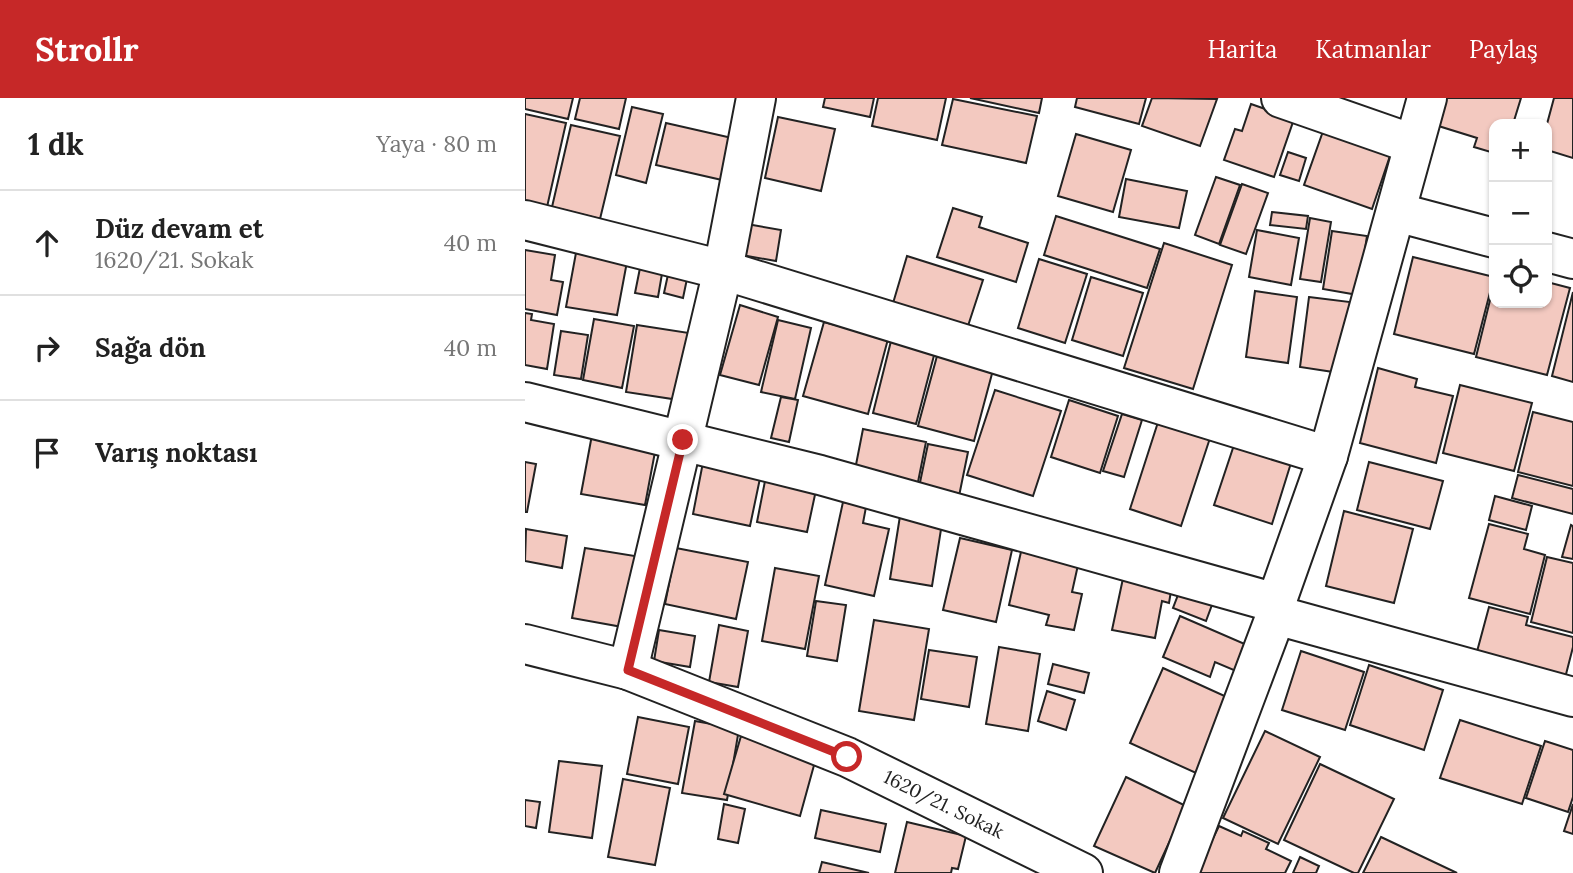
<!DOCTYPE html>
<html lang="tr">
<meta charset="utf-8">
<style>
body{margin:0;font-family:Lora,serif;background:#f2f2f2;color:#222}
.controls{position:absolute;right:21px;top:21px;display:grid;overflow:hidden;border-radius:14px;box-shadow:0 2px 5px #0004}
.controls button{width:63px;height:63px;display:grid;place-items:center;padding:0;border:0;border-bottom:2px solid #e0e0e0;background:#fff;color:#222;font:35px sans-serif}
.stop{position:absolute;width:21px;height:21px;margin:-16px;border:5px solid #c62828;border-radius:50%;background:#fff}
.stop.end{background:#c62828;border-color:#fff;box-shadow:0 2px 7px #0008}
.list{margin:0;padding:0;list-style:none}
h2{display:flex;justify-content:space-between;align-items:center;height:91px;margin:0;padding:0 28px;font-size:30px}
h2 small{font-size:23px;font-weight:400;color:#767676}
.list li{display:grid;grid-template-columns:46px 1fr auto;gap:21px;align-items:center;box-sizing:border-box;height:105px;padding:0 28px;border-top:2px solid #e0e0e0}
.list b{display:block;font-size:26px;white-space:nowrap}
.list p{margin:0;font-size:23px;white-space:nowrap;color:#767676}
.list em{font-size:23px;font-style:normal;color:#767676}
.icon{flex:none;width:38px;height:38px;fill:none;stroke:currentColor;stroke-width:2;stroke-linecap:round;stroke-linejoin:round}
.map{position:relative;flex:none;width:1048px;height:775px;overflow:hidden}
header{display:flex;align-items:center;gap:42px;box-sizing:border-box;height:98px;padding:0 35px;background:#c62828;color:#fff}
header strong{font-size:33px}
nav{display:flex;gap:38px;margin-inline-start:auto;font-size:24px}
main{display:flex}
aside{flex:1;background:#fff}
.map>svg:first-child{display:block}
</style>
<header>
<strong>Strollr</strong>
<nav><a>Harita</a><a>Katmanlar</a><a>Paylaş</a></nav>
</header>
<main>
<aside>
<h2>1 dk<small>Yaya · 80 m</small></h2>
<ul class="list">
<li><svg class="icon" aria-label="ahead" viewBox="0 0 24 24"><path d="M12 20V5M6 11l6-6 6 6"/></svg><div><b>Düz devam et</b><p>1620/21. Sokak</p></div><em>40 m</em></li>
<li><svg class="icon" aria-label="right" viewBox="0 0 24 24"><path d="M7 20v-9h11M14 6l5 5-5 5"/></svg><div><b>Sağa dön</b></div><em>40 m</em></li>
<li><svg class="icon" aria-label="arrive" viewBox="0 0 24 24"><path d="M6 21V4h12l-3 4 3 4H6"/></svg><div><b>Varış noktası</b></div></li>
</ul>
</aside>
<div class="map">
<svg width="1048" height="775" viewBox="0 0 1048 775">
<rect width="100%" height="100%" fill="#fff"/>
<g fill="#f3c9c0" stroke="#222" stroke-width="2">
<polygon points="0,0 48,0 43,21 0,11"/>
<polygon points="55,0 101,0 94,31 50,21"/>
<polygon points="300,0 349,0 345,19 298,9"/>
<polygon points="353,0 421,0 412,42 347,28"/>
<polygon points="445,0 517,0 514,15"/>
<polygon points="552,0 621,0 614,26 550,9"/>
<polygon points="627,0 692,1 675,48 617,28"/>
<polygon points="915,0 996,0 988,26 969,26 969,55 949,49 952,40 907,26"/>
<polygon points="1029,0 1048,0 1048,60 1022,52 1022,26"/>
<polygon points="428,1 512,18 501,65 417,47"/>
<polygon points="726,6 769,21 749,79 699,62 710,31 717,33"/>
<polygon points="107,9 138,16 121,85 91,77"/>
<polygon points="0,16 41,25 22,109 0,104"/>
<polygon points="253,19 310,31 296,93 240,80"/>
<polygon points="802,22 869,46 847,111 779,87"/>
<polygon points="141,25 207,40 197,82 131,67"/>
<polygon points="46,27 95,38 75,121 27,109"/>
<polygon points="551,36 606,52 588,114 533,98"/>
<polygon points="763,54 781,60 774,83 755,77"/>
<polygon points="691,79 715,87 694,146 670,137"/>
<polygon points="601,81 662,93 654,130 594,119"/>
<polygon points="717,86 743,95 721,156 695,147"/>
<polygon points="428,110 457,119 454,129 503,145 491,184 412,159"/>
<polygon points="747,114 783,118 781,131 745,127"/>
<polygon points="531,118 635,151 622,190 519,157"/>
<polygon points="785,120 806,124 796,184 775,181"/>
<polygon points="216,125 256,132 251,163 211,156"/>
<polygon points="732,132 774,140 766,187 724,179"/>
<polygon points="807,133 842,138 833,197 798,191"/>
<polygon points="53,144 104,153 92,217 41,209"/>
<polygon points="639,145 707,167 668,291 599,270"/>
<polygon points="0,152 30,157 26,182 38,184 32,217 0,211"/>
<polygon points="382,158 458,182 441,234 366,212"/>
<polygon points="888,159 969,179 949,256 869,236"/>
<polygon points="514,161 562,176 540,245 493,230"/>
<polygon points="116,165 138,170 133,199 110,195"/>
<polygon points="144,172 163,176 158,200 139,195"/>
<polygon points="566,179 618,195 598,258 547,242"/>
<polygon points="1022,184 1045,190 1022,277 951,259 969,186 969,205 1022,205"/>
<polygon points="730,193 772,199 763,265 721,259"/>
<polygon points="1048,194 1048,284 1027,278"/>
<polygon points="784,199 825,204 815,275 775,269"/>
<polygon points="215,207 253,219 234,287 195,277"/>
<polygon points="0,215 7,216 6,222 29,226 22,271 0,267"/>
<polygon points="69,221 109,228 97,290 58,282"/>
<polygon points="253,222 286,230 270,301 236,294"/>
<polygon points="299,224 363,241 343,316 278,298"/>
<polygon points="112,227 164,235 154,302 101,294"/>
<polygon points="36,233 63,237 56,281 29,277"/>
<polygon points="368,235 412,246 391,326 348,315"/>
<polygon points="412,258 468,272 449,343 393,328"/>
<polygon points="853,270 892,281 890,289 928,298 911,365 835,345"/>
<polygon points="935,287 1007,305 989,373 918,355"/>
<polygon points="470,292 536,313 508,398 442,377"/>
<polygon points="256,299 273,302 264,344 246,340"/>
<polygon points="544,302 593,318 575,375 526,359"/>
<polygon points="1008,314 1048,324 1048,388 993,374"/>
<polygon points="597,316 617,322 599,379 578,373"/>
<polygon points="635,318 687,334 656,428 605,411"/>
<polygon points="69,326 133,338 120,407 56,396"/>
<polygon points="338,331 401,344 391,394 328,382"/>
<polygon points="403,346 443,354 433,403 393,394"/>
<polygon points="709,347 766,365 747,426 689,407"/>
<polygon points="180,354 238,366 225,428 168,416"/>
<polygon points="0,364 11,366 2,414 0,414"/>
<polygon points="844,364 918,383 905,431 832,412"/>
<polygon points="993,377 1048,391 1048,416 987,400"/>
<polygon points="240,383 291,392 282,434 232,424"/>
<polygon points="970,398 1007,408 1001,432 964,422"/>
<polygon points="318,404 341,409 338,425 364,431 349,498 300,487"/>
<polygon points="819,413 888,431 869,505 801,488"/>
<polygon points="375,418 417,425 407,488 365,481"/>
<polygon points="964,426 1003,436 999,451 1020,457 1005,516 944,500"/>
<polygon points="1046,427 1048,428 1048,461 1037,459"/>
<polygon points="1,431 42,438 37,470 0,463"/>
<polygon points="435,440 487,452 471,524 418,512"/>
<polygon points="498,445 555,458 547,494 557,496 549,532 521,527 524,517 484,507"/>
<polygon points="60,450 116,459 103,530 47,520"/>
<polygon points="151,450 223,464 211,521 140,506"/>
<polygon points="1022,459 1048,465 1048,535 1006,524"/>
<polygon points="250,470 294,478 280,551 237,543"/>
<polygon points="600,471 648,481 644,505 637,503 630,540 587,532"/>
<polygon points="658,484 691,496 681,523 648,510"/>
<polygon points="291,503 321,507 312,563 282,558"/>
<polygon points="964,509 1003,519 1001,527 1048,539 1048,549 1039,584 950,561"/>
<polygon points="655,518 722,547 711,573 690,564 685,579 638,559"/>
<polygon points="349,522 404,531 389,622 334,613"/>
<polygon points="194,527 223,533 213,589 184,584"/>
<polygon points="134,532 170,538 165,569 129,563"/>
<polygon points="474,549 515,556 503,633 461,626"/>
<polygon points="404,552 452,559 444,609 396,601"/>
<polygon points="776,553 839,574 820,632 757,612"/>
<polygon points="528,566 564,575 559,595 523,586"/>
<polygon points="844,567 918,592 899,652 825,627"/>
<polygon points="638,570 704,600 671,675 605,645"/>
<polygon points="522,593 550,602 541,632 513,623"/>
<polygon points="113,619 164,629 153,686 102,676"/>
<polygon points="935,622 1016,648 997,706 915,680"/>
<polygon points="170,623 214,631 202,702 157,695"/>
<polygon points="740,633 795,659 753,746 698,720"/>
<polygon points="216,638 291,660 275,718 199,696"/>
<polygon points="1020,643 1048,652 1048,699 1043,714 1001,700"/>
<polygon points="34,663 77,668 67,740 24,734"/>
<polygon points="795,666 869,701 833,775 829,775 759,742"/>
<polygon points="601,679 661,708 630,775 569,748"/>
<polygon points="98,681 145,690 130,767 83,759"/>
<polygon points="0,702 15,704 11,730 0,728"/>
<polygon points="199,706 220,711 213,745 193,741"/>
<polygon points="1048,706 1048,736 1039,733"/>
<polygon points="296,712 361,726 355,754 290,740"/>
<polygon points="382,724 441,738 433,771 427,770 426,775 370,775"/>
<polygon points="694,728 716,738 718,733 744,745 741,751 766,763 760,775 671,775"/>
<polygon points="856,739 932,775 838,775"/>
<polygon points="775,759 794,768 791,775 768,775"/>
<polygon points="297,764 344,775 294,775"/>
</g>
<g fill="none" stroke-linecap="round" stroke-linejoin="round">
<defs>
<g id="minor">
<polyline points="756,0 888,46"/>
<polyline points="871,114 969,140"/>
<polyline points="0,122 198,172 803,358"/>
<polyline points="1022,154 1048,161"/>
<polyline points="0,304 295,377 751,505"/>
<polyline points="751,517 1048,599"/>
<polyline points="0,546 103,572 322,659 558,775"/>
<polyline points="103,572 198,172 231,0"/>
<polyline points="654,775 751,517 751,505 803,358 902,0"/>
</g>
</defs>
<use href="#minor" stroke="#222" stroke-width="42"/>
<use href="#minor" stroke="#fff" stroke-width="38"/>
</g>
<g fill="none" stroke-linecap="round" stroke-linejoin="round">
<polyline stroke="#c62828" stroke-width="9" points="158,342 103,572 322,659"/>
</g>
<g text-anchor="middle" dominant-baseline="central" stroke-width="5" stroke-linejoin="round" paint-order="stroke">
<g font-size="19" fill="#222" stroke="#fff">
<text transform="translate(419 706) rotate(26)">1620/21. Sokak</text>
</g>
</g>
</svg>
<div class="controls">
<button>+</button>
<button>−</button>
<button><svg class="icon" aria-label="locate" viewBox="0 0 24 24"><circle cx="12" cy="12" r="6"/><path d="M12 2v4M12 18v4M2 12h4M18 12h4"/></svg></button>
</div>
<div class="stop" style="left:322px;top:659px"></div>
<div class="stop end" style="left:158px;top:342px"></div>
</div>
</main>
